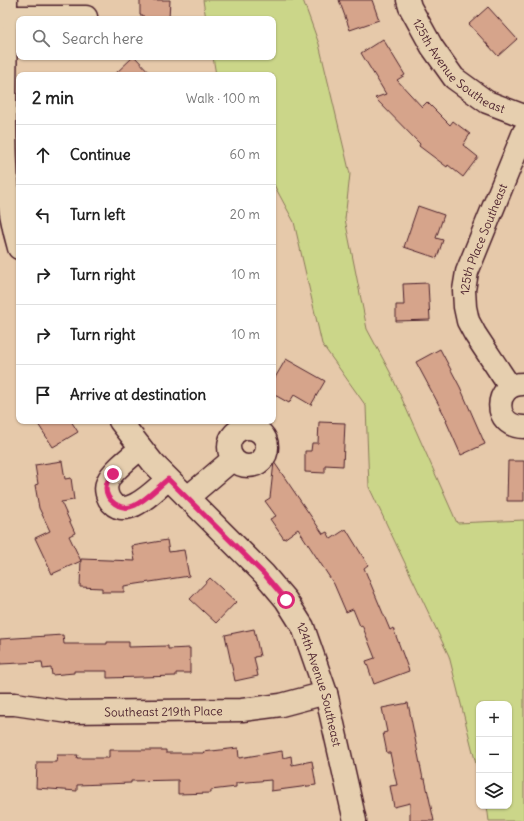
<!DOCTYPE html>
<meta charset="utf-8">
<style>
body{margin:0;font-family:Delius,sans-serif;background:#f2f2f2;color:#222}
.controls{position:absolute;right:12px;bottom:12px;display:grid;overflow:hidden;border-radius:8px;box-shadow:0 1px 3px #0004}
.controls button{width:36px;height:36px;display:grid;place-items:center;padding:0;border:0;border-bottom:1px solid #e0e0e0;background:#fff;color:#222;font:20px sans-serif}
.stop{position:absolute;width:12px;height:12px;margin:-9px;border:3px solid #db2777;border-radius:50%;background:#fff}
.stop.end{background:#db2777;border-color:#fff;box-shadow:0 1px 4px #0008}
.list{margin:0;padding:0;list-style:none}
h2{display:flex;justify-content:space-between;align-items:center;height:52px;margin:0;padding:0 16px;font-size:17px}
h2 small{font-size:13px;font-weight:400;color:#767676}
.list li{display:grid;grid-template-columns:26px 1fr auto;gap:12px;align-items:center;box-sizing:border-box;height:60px;padding:0 16px;border-top:1px solid #e0e0e0}
.list b{display:block;font-size:15px;white-space:nowrap}
.list em{font-size:13px;font-style:normal;color:#767676}
.icon{flex:none;width:22px;height:22px;fill:none;stroke:currentColor;stroke-width:2;stroke-linecap:round;stroke-linejoin:round}
.map{position:relative;flex:none;width:524px;height:821px;overflow:hidden}
.search{position:absolute;background:#fff;box-shadow:0 1px 3px #0004;left:16px;top:16px;width:260px;height:44px;display:flex;align-items:center;gap:10px;box-sizing:border-box;padding:0 14px;border-radius:8px;color:#767676;font-size:15px}
.panel{position:absolute;background:#fff;box-shadow:0 1px 3px #0004;left:16px;top:72px;width:260px;height:352px;border-radius:8px}
.map>svg:first-child{display:block}
</style>
<div class="map">
<svg width="524" height="821" viewBox="0 0 524 821">
<rect width="100%" height="100%" fill="#e6c9aa"/>
<filter id="ink" filterUnits="userSpaceOnUse"><feTurbulence type="fractalNoise" baseFrequency=".025" numOctaves="2"/><feDisplacementMap in="SourceGraphic" scale="8" xChannelSelector="R" yChannelSelector="G"/><feConvolveMatrix kernelMatrix="1 2 1 2 8 2 1 2 1" color-interpolation-filters="sRGB"/></filter>
<g filter="url(#ink)">
<polygon fill="#cbd689" stroke="#8a7a5a" points="203,0 303,0 319,44 350,174 345,219 367,329 390,372 457,523 524,520 524,821 489,821 487,806 509,806 509,704 479,704 479,776 449,656 369,487 366,406 322,344 294,222 273,183 273,75 216,75 213,57 273,57 273,19 206,19"/>
<g fill="#d6a48b" stroke="#4a1f2b">
<polygon points="140,0 170,0 169,19 143,19 143,15 140,15"/>
<polygon points="339,0 372,0 379,20 350,30"/>
<polygon points="488,7 517,39 498,56 469,24"/>
<polygon points="383,39 405,75 397,80 422,107 427,102 450,125 453,121 470,134 463,145 478,157 463,177 448,165 447,167 419,146 420,144 375,98 386,94 361,53"/>
<polygon points="133,57 135,57 152,75 114,75"/>
<polygon points="418,206 444,215 436,238 443,240 437,258 404,247"/>
<polygon points="428,283 430,320 396,321 396,305 404,305 403,284"/>
<polygon points="440,349 460,387 485,444 461,455 446,421 447,420 416,362"/>
<polygon points="286,359 325,381 311,405 294,395 289,403 273,394 273,381"/>
<polygon points="36,421 71,421 78,432 53,447"/>
<polygon points="319,422 345,423 343,466 325,465 325,473 305,472 305,451 311,451 312,443 318,443"/>
<polygon points="62,461 65,479 71,478 74,500 61,502 75,533 69,536 81,561 52,574 35,538 50,531 39,508 35,485 38,484 35,465"/>
<polygon points="508,461 524,461 524,501 507,501"/>
<polygon points="274,462 323,534 327,532 331,539 346,529 368,565 364,568 390,630 393,628 409,671 374,684 366,661 375,658 362,625 360,626 353,609 346,612 334,584 298,529 284,539 270,519 276,516 265,501 270,498"/>
<polygon points="167,540 169,552 184,550 189,576 124,586 124,592 102,592 102,588 80,587 81,559 135,561 132,546"/>
<polygon points="210,578 236,602 216,623 190,599"/>
<polygon points="254,629 260,656 254,657 258,676 235,681 225,635"/>
<polygon points="63,635 64,644 107,644 107,642 129,642 129,647 168,646 168,649 190,648 190,673 176,673 176,676 107,678 107,671 74,671 74,673 52,675 51,668 43,669 42,662 0,664 0,639"/>
<polygon points="408,703 423,779 425,779 434,821 410,821 410,803 394,807 390,786 397,785 390,753 387,753 383,733 387,732 382,708"/>
<polygon points="238,748 239,758 282,751 283,758 291,756 292,765 312,761 316,785 271,791 271,780 236,783 236,787 211,790 211,793 178,794 178,780 131,781 131,783 77,785 77,791 36,788 37,762 56,762 57,755 78,755 77,758 109,758 109,750 166,750 166,753 204,753 203,752"/>
</g>
<g fill="none" stroke-linecap="round" stroke-linejoin="round">
<defs>
<g id="minor">
<path d="M6,0C6,35 5,71 5,106C5,155 5,201 19,248"/>
<path id="s1" d="M408,0L410,7L432,47L454,78L487,102L524,116"/>
<polyline points="6,17 86,17"/>
<path d="M523,384C493,384 492,427 524,427"/>
<path id="s2" d="M510,387L475,334L468,321L465,307L464,290L467,272L524,132"/>
<path id="s3" d="M120,421L153,463L264,574L286,600L303,627L326,693L355,821"/>
<circle cx="248" cy="447" r="19"/>
<path d="M141,448C133,455 112,471 108,481C105,487 106,493 109,499C124,524 155,490 168,479"/>
<polyline points="187,498 233,459"/>
<path id="s4" d="M0,704H15L69,712L242,710L281,705L326,693"/>
</g>
</defs>
<use href="#minor" stroke="#4a1f2b" stroke-width="25"/>
<use href="#minor" stroke="#e6cfaf" stroke-width="22"/>
</g>
</g>
<g fill="none" stroke-linecap="round" stroke-linejoin="round" filter="url(#ink)">
<path stroke="#db2777" stroke-width="5" d="M113,474C109,478 106,482 106,488C106,501 121,511 133,506C144,502 158,487 168,479L264,574L286,600"/>
</g>
<g text-anchor="middle" dominant-baseline="central" stroke-width="4" stroke-linejoin="round" paint-order="stroke">
<g font-size="12" fill="#4a1f2b" stroke="#e6cfaf">
<text stroke="none"><textPath href="#s1" startOffset="86">125th Avenue Southeast</textPath></text>
<text stroke="none"><textPath href="#s2" startOffset="164">125th Place Southeast</textPath></text>
<text stroke="none"><textPath href="#s3" startOffset="336">124th Avenue Southeast</textPath></text>
<text stroke="none"><textPath href="#s4" startOffset="164">Southeast 219th Place</textPath></text>
</g>
</g>
</svg>
<div class="controls">
<button>+</button>
<button>−</button>
<button><svg class="icon" aria-label="layers" viewBox="0 0 24 24"><path d="M12 4l9 5-9 5-9-5zM3 14l9 5 9-5"/></svg></button>
</div>
<div class="stop" style="left:286px;top:600px"></div>
<div class="stop end" style="left:113px;top:474px"></div>
<div class="search"><svg class="icon" aria-label="search" viewBox="0 0 24 24"><circle cx="10" cy="10" r="6"/><path d="M15 15l6 6"/></svg>Search here</div>
<section class="panel">
<h2>2 min<small>Walk · 100 m</small></h2>
<ul class="list">
<li><svg class="icon" aria-label="ahead" viewBox="0 0 24 24"><path d="M12 20V5M6 11l6-6 6 6"/></svg><div><b>Continue</b></div><em>60 m</em></li>
<li><svg class="icon" aria-label="left" viewBox="0 0 24 24"><path d="M17 20v-9H6M10 6l-5 5 5 5"/></svg><div><b>Turn left</b></div><em>20 m</em></li>
<li><svg class="icon" aria-label="right" viewBox="0 0 24 24"><path d="M7 20v-9h11M14 6l5 5-5 5"/></svg><div><b>Turn right</b></div><em>10 m</em></li>
<li><svg class="icon" aria-label="right" viewBox="0 0 24 24"><path d="M7 20v-9h11M14 6l5 5-5 5"/></svg><div><b>Turn right</b></div><em>10 m</em></li>
<li><svg class="icon" aria-label="arrive" viewBox="0 0 24 24"><path d="M6 21V4h12l-3 4 3 4H6"/></svg><div><b>Arrive at destination</b></div></li>
</ul>
</section>
</div>
